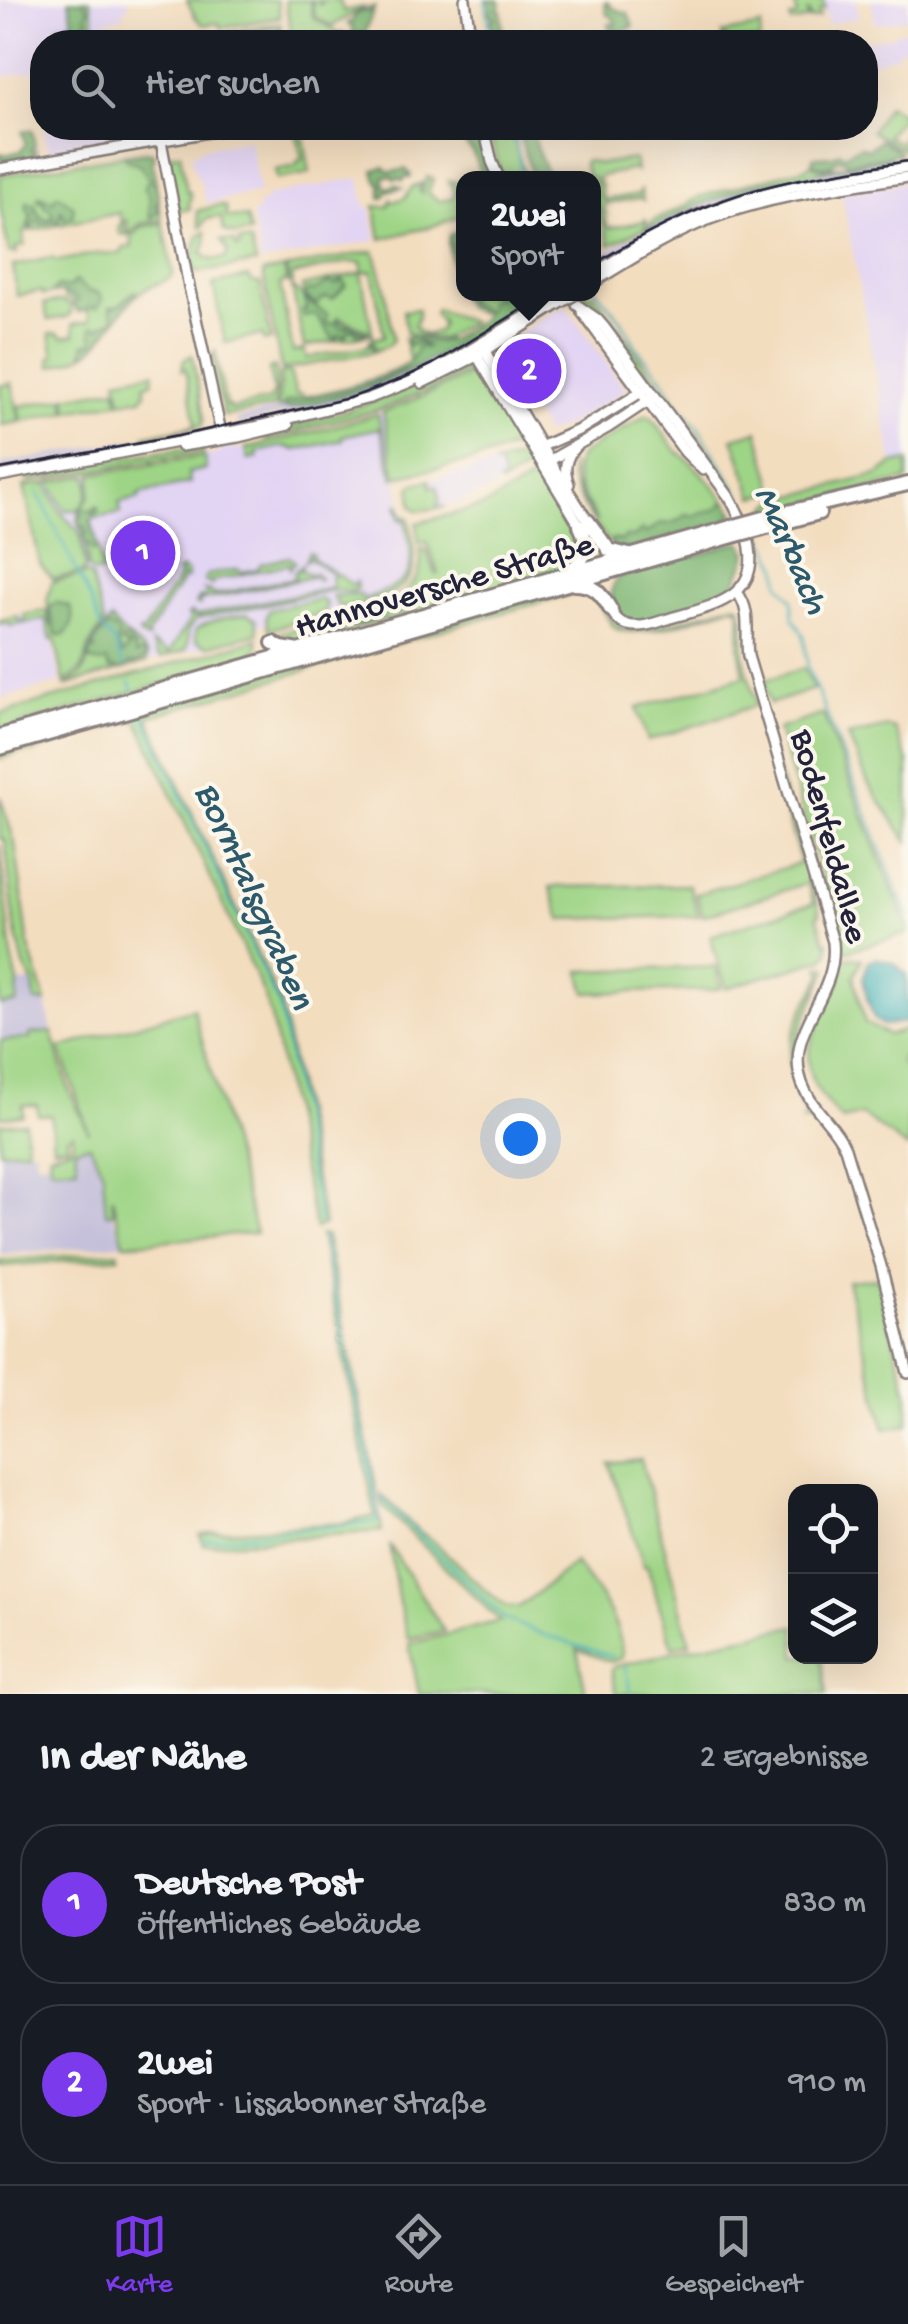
<!DOCTYPE html>
<html lang="de">
<meta charset="utf-8">
<style>
body{margin:0;font-family:"Gochi Hand",sans-serif;background:#242831;color:#f1f3f6}
.controls{position:absolute;right:30px;bottom:30px;display:grid;overflow:hidden;border-radius:20px;box-shadow:0 10px 40px #0002}
.controls button{width:90px;height:90px;display:grid;place-items:center;padding:0;border:0;border-bottom:2px solid #363941;background:#171b24;color:#f1f3f6;font:50px sans-serif}
.you{position:absolute;left:520px;top:1138px;width:35px;height:35px;margin:-25px;border:8px solid #fff;border-radius:50%;background:#1a73e8;box-shadow:0 0 0 15px #1a73e833}
.badge{display:grid;place-items:center;width:65px;height:65px;border-radius:50%;background:#7c3aed;color:#fff;font-size:32px;font-weight:700}
.pin{position:absolute;translate:-50% -50%;border:5px solid #fff;box-shadow:0 2px 10px #0006}
.popup{position:absolute;left:456px;top:171px;width:145px;height:130px;box-sizing:border-box;display:grid;place-content:center;border-radius:20px;background:#171b24;filter:drop-shadow(0 2px 8px #0005);font-size:32px;white-space:nowrap;color:#9ea1a6}
.popup b{font-size:38px;color:#f1f3f6}
.popup::after{content:'';position:absolute;left:50%;top:100%;margin-left:-20px;border:20px solid transparent;border-top-color:#171b24}
.list{margin:0;padding:0;list-style:none}
h2{display:flex;justify-content:space-between;align-items:center;height:130px;margin:0;padding:0 40px;font-size:42px}
h2 small{font-size:32px;font-weight:400;color:#9ea1a6}
.list li{display:grid;grid-template-columns:65px 1fr auto;gap:30px;align-items:center;box-sizing:border-box;height:160px;margin:0 20px 20px;padding:0 20px;border:2px solid #363941;border-radius:40px}
.list b{display:block;font-size:38px;white-space:nowrap}
.list p{margin:0;font-size:32px;white-space:nowrap;color:#9ea1a6}
.list em{font-size:32px;font-style:normal;color:#9ea1a6}
.icon{flex:none;width:55px;height:55px;fill:none;stroke:currentColor;stroke-width:2;stroke-linecap:round;stroke-linejoin:round}
.map{position:relative;flex:none;width:908px;height:1694px;overflow:hidden}
.search{position:absolute;background:#171b24;box-shadow:0 10px 40px #0002;left:30px;right:30px;top:30px;height:110px;display:flex;align-items:center;gap:25px;box-sizing:border-box;padding:0 35px;border-radius:40px;color:#9ea1a6;font-size:38px}
.sheet{height:490px;background:#171b24}
nav{display:flex;justify-content:space-around;align-items:center;box-sizing:border-box;height:140px;border-top:2px solid #363941;background:#171b24;font-size:28px;color:#9ea1a6}
nav a{display:grid;justify-items:center;gap:5px}
nav .on{color:#7c3aed}
.map>svg:first-child{display:block}
</style>
<div class="map">
<svg width="908" height="1694" viewBox="0 0 908 1694">
<rect width="100%" height="100%" fill="#fbf7ec"/>
<filter id="ink" filterUnits="userSpaceOnUse"><feTurbulence type="fractalNoise" baseFrequency=".01" numOctaves="2"/><feDisplacementMap in="SourceGraphic" scale="20" xChannelSelector="R" yChannelSelector="G"/><feConvolveMatrix kernelMatrix="1 2 1 2 8 2 1 2 1" color-interpolation-filters="sRGB"/></filter>
<filter id="wash" filterUnits="userSpaceOnUse"><feTurbulence type="fractalNoise" baseFrequency=".0048" numOctaves="4" result="noise"/><feDisplacementMap in="SourceGraphic" scale="40" xChannelSelector="R" yChannelSelector="G"/><feGaussianBlur stdDeviation="2.25" result="paint"/><feColorMatrix in="noise" values="0 0 0 0 0 0 0 0 0 0 0 0 0 0 0 0 0 1.4 0 .05"/><feComposite in="paint" operator="in"/></filter>
<g filter="url(#wash)">
<rect width="100%" height="100%" fill="#f3ddbf"/>
<g fill="#e2d4f3">
<polygon points="0,0 128,0 129,7 123,9 124,16 99,23 102,37 133,32 135,42 42,42 42,122 35,80 38,79 37,71 0,77"/>
<polygon points="823,0 856,0 859,17 828,24"/>
<polygon points="871,0 908,0 908,18 876,24"/>
<polygon points="908,30 908,47 898,49 898,54 866,65 866,42 859,42 894,36 894,33"/>
<polygon points="43,128 152,128 152,130 147,136 50,154"/>
<polygon points="249,140 259,192 206,203 200,178 197,178 194,166 192,166 192,154 199,153 199,149"/>
<polygon points="360,178 365,207 370,207 377,240 261,262 253,219 254,213 259,211 258,203 267,202 266,196"/>
<polygon points="908,182 908,461 893,464 842,193"/>
<polygon points="566,306 626,390 567,425 546,434 499,357 498,352 499,347 559,308 561,310"/>
<polygon points="383,412 404,514 408,516 414,544 414,568 410,578 402,587 384,597 269,630 267,623 257,626 258,633 144,663 104,625 91,576 87,574 80,533 61,512 44,482 217,454 223,447 233,450 246,448 328,428"/>
<polygon points="498,464 504,481 500,482 501,484 456,504 438,506 437,502 440,501 437,487 431,487 430,480"/>
<polygon points="46,610 61,682 0,699 0,620"/>
</g>
<g fill="#c5c0da">
<polygon points="891,159 892,165 819,177 744,194 690,214 657,230 594,266 594,259 623,242 673,216 716,198 780,179"/>
<polygon points="539,294 546,295 420,372 378,390 341,402 237,425 236,419 349,393 393,378 443,353"/>
<polygon points="143,438 144,444 0,470 0,464"/>
<polygon points="33,982 35,1002 46,1002 52,1032 31,1034 31,1038 0,1041 0,1005 17,1003 18,983"/>
<polygon points="90,1145 103,1173 106,1212 113,1213 123,1244 0,1255 0,1151 35,1149 36,1162 50,1161 50,1165 77,1166 75,1148"/>
</g>
<g fill="#9ed485" stroke="#607b60" stroke-width="2.5">
<polygon points="69,0 90,0 98,42 77,42 76,36 70,36 70,32 75,31 74,27 59,30 58,26 73,22"/>
<polygon points="187,0 277,0 280,17 221,28 219,23 203,25 195,17"/>
<polygon points="285,0 310,0 313,18 335,30 337,42 293,42"/>
<polygon points="312,0 320,0 319,6 323,0 340,0 343,11 365,7 332,26 315,17"/>
<polygon points="787,0 823,0 825,9 819,10 820,17 811,19 809,12 807,13 809,19 791,23 790,18 797,16 795,3 787,3"/>
<polygon points="280,23 283,42 258,42 280,38 278,27 196,42 195,40"/>
<polygon points="761,26 760,40 727,42 726,38 723,39 722,34"/>
<polygon points="888,105 904,115 886,136 900,143 908,123 908,150 895,146 871,131"/>
<polygon points="295,128 302,128 310,173 277,179 275,170 297,166 297,161 302,160 296,131 293,129"/>
<polygon points="488,128 510,128 526,178 502,178"/>
<polygon points="146,152 153,153 154,159 152,160 162,220 140,224 130,235 127,220 123,221 127,235 120,234 118,227 122,226 120,213 23,232 25,245 16,247 17,253 9,252 0,207 0,175"/>
<polygon points="180,153 187,192 190,192 191,199 189,200 190,209 179,211 168,155"/>
<polygon points="891,158 753,186 698,205 645,230 654,220 681,208 699,197 805,168 811,164 822,169"/>
<polygon points="633,159 635,161 636,173 635,169 600,176 598,183 601,185 601,195 604,200 639,194 641,190 643,200 640,198 605,204 604,211 606,213 606,223 609,228 645,221 645,218 647,222 644,228 610,245 594,197 594,178 588,178 583,163 585,160 600,164"/>
<polygon points="427,177 433,179 428,193 440,201 453,198 455,191 448,181 458,182 464,195 464,204 461,198 460,210 464,210 464,215 430,227 381,239 375,206 388,207 391,200 392,202 405,198 412,187 422,183 419,191 422,193"/>
<polygon points="220,205 226,207 227,217 247,218 250,233 235,235 224,231 221,217 206,219 203,226 200,227 197,211"/>
<path d="M163,223L173,273L172,277C158,285 141,288 130,301C102,334 102,357 51,366L50,358L54,356L50,334L57,333L63,337L75,335L73,324L90,321L88,310L78,312L72,302L65,298L63,291L43,295L41,291L17,296L13,266L51,258L58,261L101,253L120,254L124,248L132,247L131,239L141,227Z"/>
<path d="M459,231L463,235L458,249L464,254V294H518L487,313C451,309 454,269 448,241L450,235Z"/>
<path d="M206,232V245L202,252C208,262 217,260 226,258L228,251L221,240L235,242L237,248L240,246L239,241L251,242L256,263L196,273C187,260 195,248 200,234Z"/>
<polygon points="374,251 384,285 393,340 388,346 375,351 373,339 384,336 372,271 363,273 361,262 343,263 292,275 293,283 290,284 286,268"/>
<polygon points="284,268 287,282 280,284 293,352 304,350 306,358 369,346 370,339 373,352 283,370 281,368 263,273"/>
<polygon points="361,273 373,337 371,332 338,317 337,320 368,335 304,347 292,286 314,307 315,304 304,295 302,286"/>
<polygon points="249,277 252,282 260,283 271,340 264,341 262,335 225,343 213,284"/>
<polygon points="586,294 593,294 721,470 750,517 747,517 737,497 664,397 660,399 583,295"/>
<polygon points="62,301 71,306 71,314 67,317 48,320 44,304"/>
<polygon points="418,309 418,317 414,326 416,327 416,330 426,335 439,331 442,323 434,314 436,309 471,322 442,339 407,334 403,311"/>
<path d="M404,338L440,342L448,340C440,348 433,356 424,362C393,386 327,400 288,409L287,407L278,408L281,373L290,372L296,394H301L303,397C340,390 374,381 408,364L410,362Z"/>
<polygon points="215,351 226,406 229,406 230,409 271,400 271,395 274,394 269,369 275,367 277,377 275,407 224,416 217,386 213,357 210,357"/>
<polygon points="192,355 204,419 202,426 146,437 145,436 196,425 186,369 182,370 184,360"/>
<path d="M470,363L479,365L428,390L380,409L266,439L265,436L268,435V432C338,414 405,395 470,363Z"/>
<polygon points="476,371 519,441 519,446 472,461 396,477 383,412 423,396"/>
<polygon points="154,372 153,381 145,385 146,393 142,398 121,402 117,379"/>
<polygon points="12,383 20,422 2,425 0,386"/>
<polygon points="116,388 119,402 69,411 66,397"/>
<polygon points="64,398 67,412 22,421 19,406"/>
<polygon points="378,414 394,480 380,428 342,436 342,440 295,450 284,446 257,452 257,458 249,460 246,448 328,428"/>
<path d="M647,415L651,417L679,454L680,453C704,473 722,493 738,520L632,549H615C596,527 570,493 570,464L571,478L595,521L596,520C587,499 563,474 583,453Z"/>
<polygon points="758,431 775,492 754,497 733,438"/>
<polygon points="202,446 203,452 28,481 26,477 27,475 104,460"/>
<polygon points="204,456 206,469 188,473 190,483 138,494 139,498 119,503 121,513 91,519 103,572 95,573 89,569 85,538 78,521 79,513 90,495 92,474"/>
<polygon points="523,457 530,467 501,484 499,482 504,480 499,465 493,465"/>
<polygon points="908,461 908,480 766,512 766,509 777,500 878,475 893,464"/>
<path d="M87,475C90,488 89,502 77,510H65L49,482Z"/>
<path d="M545,475C556,493 597,544 577,562C567,570 551,573 538,577L295,646L281,645L272,636L397,598C415,585 424,571 420,548L426,550L436,574H439L427,542L419,543L417,523L484,506L536,477L542,479L576,534H578Z"/>
<polygon points="430,480 431,487 437,486 440,501 437,502 438,506 446,507 418,511 412,506 411,488 414,484"/>
<polygon points="45,483 61,512 80,533 86,569 83,572 53,579 40,564 24,486"/>
<path d="M399,504L402,516L409,518C418,563 421,587 370,601C359,604 349,608 338,606L333,596L361,595L363,599C416,582 416,572 405,520H400L397,505Z"/>
<polygon points="309,552 313,554 312,558 353,585 356,582 357,589 351,592 332,590 197,619 188,630 188,644 186,650 162,658 158,656 152,644 169,653 191,618 188,615 192,612 194,616 333,587 331,578 333,574 309,558 305,561"/>
<polygon points="289,557 295,562 290,569 289,564 212,581 212,585 204,581 207,575 238,569 241,572 258,569 260,564"/>
<polygon points="302,565 301,570 312,576 314,573 320,579 318,580 316,576 199,601 200,605 196,604 200,597 203,599 207,594 204,590 211,591 213,595 295,578 294,573"/>
<polygon points="182,569 188,573 187,579 184,577 147,636 149,638 147,639 140,635 139,632 143,633 180,575 177,572"/>
<path d="M87,574L91,576L104,623C99,631 93,638 90,646C82,666 86,672 64,681L55,639L51,640L46,619L10,626L9,622L0,624V620L18,616L19,622L25,621L24,615L46,610L52,627L47,601L52,582Z"/>
<path d="M579,587L597,593C604,603 607,618 618,625C636,637 689,617 709,612C721,609 728,603 739,605C747,620 742,639 744,656C746,672 753,689 757,705L648,741L637,708L744,676L739,647L741,612L738,607L732,606C701,616 645,641 614,628C603,614 602,594 582,591L475,620L148,717L281,1005L324,1225L315,1229L271,1017L263,992L139,723L134,720L59,742L33,752H20L0,759V752L477,613Z"/>
<polygon points="319,599 327,603 324,613 269,630 266,618 269,610"/>
<path d="M247,614L256,620L258,633L208,646L196,641C196,638 194,635 195,632C199,621 236,616 247,614Z"/>
<path d="M111,620C121,634 139,642 148,656L147,662L65,686V684C92,675 83,660 96,639C100,632 107,626 111,620Z"/>
<polygon points="258,639 258,648 245,660 0,731 0,714"/>
<polygon points="804,668 814,689 770,704 763,681"/>
<polygon points="823,714 908,928 908,933 844,952 778,729"/>
<polygon points="888,727 895,729 908,762 908,842 868,783 848,736"/>
<polygon points="767,737 817,902 820,914 817,915 825,941 828,941 829,953 824,959 726,988 710,936 814,903 807,883 703,916 696,894 801,863 764,738"/>
<polygon points="0,796 15,843 29,947 46,1002 35,1002 33,982 24,966 15,927 5,839 0,839"/>
<polygon points="0,845 12,957 18,983 17,1003 0,1005"/>
<polygon points="689,885 699,916 561,919 550,887"/>
<path d="M853,957L862,959L854,976L865,1023L889,1035L908,1029V1061L904,1056L900,1060L908,1073V1148L862,1115L842,1120C800,1076 800,1058 828,1005C836,990 843,976 843,959Z"/>
<polygon points="716,967 721,988 711,990 586,993 580,971"/>
<path d="M820,967H826L827,969C815,1005 787,1038 796,1078C799,1092 809,1103 815,1115L810,1121H803L807,1117C776,1055 790,1031 823,975Z"/>
<polygon points="193,1008 256,1233 124,1244 112,1197 113,1213 106,1213 103,1173 90,1145 75,1148 77,1167 54,1168 50,1165 49,1154 72,1147 73,1134 67,1137 68,1145 53,1147 51,1115 38,1115 37,1105 23,1105 23,1115 0,1117 0,1041 30,1038 30,1034 52,1032 69,1090 89,1133 60,1048"/>
<polygon points="25,1122 27,1149 0,1151 0,1124"/>
<polygon points="320,1235 326,1236 374,1476 382,1531 203,1545 200,1535 213,1532 344,1523 375,1516"/>
<polygon points="118,1252 119,1257 0,1266 0,1261"/>
<polygon points="877,1278 908,1393 908,1425 885,1429 847,1281"/>
<polygon points="641,1459 690,1643 672,1647 647,1565 644,1566 609,1463"/>
<path d="M381,1494L417,1530L431,1539L487,1592L507,1607H519L575,1563C596,1589 623,1623 622,1658L611,1662L577,1649L586,1694H419L409,1644L500,1621L383,1506Z"/>
<polygon points="389,1544 444,1631 408,1639 399,1603"/>
<polygon points="795,1626 796,1656 821,1657 827,1694 617,1694 611,1670 614,1667 676,1651"/>
</g>
<g fill="#7eb672" stroke="#506c56" stroke-width="2.5">
<polygon points="69,0 83,0 89,9 86,16 89,20 82,26 86,34 85,39 96,42 77,42 76,35 70,35 70,32 75,31 74,27 67,26 73,22"/>
<polygon points="487,0 499,0 501,4 498,9 501,11 504,42 499,42 491,21 495,17 490,15 490,6"/>
<polygon points="607,2 614,9 628,13 633,27 619,33 617,30 610,31 609,24 616,25 612,16 607,15 605,3"/>
<polygon points="375,7 365,32 363,35 359,33 356,35 362,37 355,42 339,42 338,36 340,32 345,34 346,40 354,37 352,35 353,27 348,25 349,22 353,21 354,16 364,10 365,12 370,12 368,8"/>
<polygon points="467,128 476,128 492,178 483,178 472,151 466,145"/>
<polygon points="517,128 531,128 538,151 549,178 533,178"/>
<polygon points="32,130 35,146 31,148 32,151 36,150 36,157 0,162 0,153 6,155 21,151 26,143 22,132"/>
<polygon points="880,140 900,152 900,154 847,163 842,159 835,161 832,165 822,167 812,163 813,157 833,156 840,152 844,155 860,146 868,149"/>
<path d="M146,152L153,153L154,159L152,160L155,179L153,182L156,186L159,200L157,202L158,213L151,218C147,207 154,197 144,188L149,179C143,170 140,161 127,161L124,155Z"/>
<polygon points="384,167 390,172 406,169 411,175 410,178 406,176 403,181 398,178 395,180 391,176 383,177 385,186 388,188 396,185 402,188 387,191 384,198 381,198 381,185 376,179 374,170"/>
<path d="M59,195L74,207L73,217L65,220L61,209L59,223L54,221L43,224L38,222L32,224V228L27,227L32,215L27,211V202L35,205C38,213 38,217 48,219L54,217L50,209L45,208L43,201L38,200V197L41,196L53,202L55,196Z"/>
<path d="M458,232L454,247L461,263L464,264V272L459,276L462,280C464,299 464,301 481,309L480,313C474,311 471,310 466,306C455,295 448,249 450,235Z"/>
<polygon points="343,280 346,285 333,299 325,297 316,305 304,295 308,290 314,291 329,282 335,284"/>
<path d="M75,281L90,292C96,291 100,293 103,299L97,308L89,307L88,310L78,312L73,304L78,301L77,298H73L69,294L64,295L63,292L55,293L53,291L58,286L69,288Z"/>
<path d="M135,291L138,294C118,311 109,336 88,353L83,352L85,344L93,342L91,328L94,326L98,328L114,319L110,307L119,305Z"/>
<path d="M500,294H532L534,297C496,319 460,345 421,365C379,386 334,399 288,409L284,407L285,403C315,395 382,386 407,364C414,359 413,352 420,345L425,348L427,346L417,341L416,344L409,346L406,342L409,337L440,342L452,339L482,319L489,301Z"/>
<polygon points="304,299 328,315 326,321 328,324 338,322 340,327 346,328 349,325 366,333 360,336 353,330 349,331 345,337 340,335 336,339 332,338 316,315 304,317 303,310 307,308"/>
<path d="M724,502L728,503L734,513L722,525L632,549H616L610,543L613,539L622,541L625,537H634L642,530L646,533L661,523C672,525 680,521 687,514L695,516C707,507 711,516 724,502Z"/>
<polygon points="95,507 98,507 99,511 95,513 95,518 91,520 98,548 93,551 91,546 86,546 84,537 87,531 84,526 80,526 78,520 82,516 80,512 84,509 92,511"/>
<path d="M737,542H742C750,553 746,559 741,570C739,576 737,583 731,589C718,602 651,624 633,621C625,620 625,620 618,615C613,603 607,590 618,578C632,563 681,559 701,554C712,551 726,545 737,542Z"/>
<path d="M56,602L70,607C75,618 73,628 63,636L56,634L49,608Z"/>
<polygon points="394,602 402,610 398,613 388,612 381,618 375,615 372,620 356,627 348,624 349,618 367,612 373,613 376,608 387,611"/>
<path d="M107,627C114,627 117,631 120,636L117,643L122,655L129,647L121,643L126,637L131,640V646L135,647L136,655L143,651L146,657L136,664L130,663L127,668L120,670L109,668L107,661L103,663L89,661L90,652L95,650L93,644Z"/>
</g>
<polygon fill="#3cadb5" stroke="#2f6878" stroke-width="2.5" points="876,958 894,963 906,974 908,1022 883,1025 874,1019 867,998 863,978 869,961"/>
<g fill="none" stroke-linecap="round" stroke-linejoin="round">
<g stroke="#3cadb5" stroke-width="2.5">
<polyline points="485,0 492,42"/>
<path d="M512,128C518,145 516,161 525,178"/>
<polyline points="594,288 622,321 637,348 661,377 677,403 699,429 752,514"/>
<polyline points="37,491 90,598 101,628"/>
<polyline points="762,535 778,566 780,584 792,599 793,618 804,636 808,668 908,917"/>
<polyline points="104,631 115,644 124,666"/>
<polyline points="130,682 133,690"/>
<polyline points="143,714 280,1008 320,1224"/>
<polyline points="382,1498 505,1619 544,1635 613,1657"/>
<polyline points="204,1540 377,1522 378,1517 374,1488 323,1237"/>
<polyline points="625,1667 631,1694"/>
</g>
</g>
</g>
<g filter="url(#ink)">
<g fill="none" stroke-linecap="round" stroke-linejoin="round">
<defs>
<g id="secondary">
<polyline points="465,0 471,42"/>
<polyline points="484,128 492,162 499,178"/>
<polyline points="161,141 188,282 222,437"/>
<polyline points="0,169 231,128"/>
<path d="M594,273C631,250 669,226 710,210C774,186 841,178 908,167"/>
<path d="M594,282C631,259 669,235 710,219C773,195 842,187 908,177"/>
<polyline points="577,305 597,319 604,327 730,498 741,519"/>
<polyline points="582,312 685,452 703,470"/>
<polyline points="483,348 555,470 588,521"/>
<polyline points="474,351 580,526"/>
<polyline points="422,383 477,356 557,305"/>
<polyline points="181,446 238,437 288,425"/>
<polyline points="538,448 581,429 643,391"/>
<polyline points="545,463 609,427 651,399"/>
<polyline points="0,476 255,427 370,398 410,382 455,359 562,294"/>
<path d="M569,484C563,470 565,458 575,447"/>
<path d="M737,592C752,611 745,633 748,656L833,942C839,998 783,1029 802,1083C811,1109 835,1124 845,1148L881,1266L908,1373"/>
<path d="M611,610C615,617 619,623 628,625C643,629 660,621 674,617C718,605 763,595 748,538"/>
</g>
<g id="highway">
<polyline points="779,514 908,484"/>
<polyline points="588,521 609,550 629,555"/>
<polyline points="782,523 819,513"/>
<path d="M570,570C588,559 589,544 580,526"/>
<path d="M574,584C594,584 601,593 611,610"/>
<polyline points="273,643 281,648 294,650"/>
<polyline points="0,736 731,527"/>
<polyline points="0,748 733,536"/>
</g>
</defs>
<use href="#secondary" stroke="#8a807d" stroke-width="14"/>
<use href="#highway" stroke="#8a807d" stroke-width="18"/>
<use href="#secondary" stroke="#fff" stroke-width="9"/>
<use href="#highway" stroke="#fff" stroke-width="12"/>
<g stroke="#22223b" stroke-width="2.5">
<path d="M594,264C640,236 689,211 741,194C795,177 852,170 908,161"/>
<polyline points="0,469 178,436 350,398 401,379 433,364 547,294"/>
</g>
<defs>
<polyline id="secondary-bridge" points="557,305 576,294"/>
<g id="highway-bridge">
<polyline points="731,527 779,514"/>
<polyline points="733,536 782,523"/>
</g>
</defs>
<use href="#secondary-bridge" stroke="#8a807d" stroke-width="14" stroke-linecap="butt"/>
<use href="#highway-bridge" stroke="#8a807d" stroke-width="18" stroke-linecap="butt"/>
<use href="#secondary-bridge" stroke="#fff" stroke-width="9"/>
<use href="#highway-bridge" stroke="#fff" stroke-width="12"/>
</g>
</g>
<g text-anchor="middle" dominant-baseline="central" stroke-width="8" stroke-linejoin="round" paint-order="stroke">
<g font-size="35" fill="#22223b" stroke="#fbf7ec">
<text transform="translate(445 588) rotate(-16)">Hannoversche Straße</text>
<text transform="translate(827 837) rotate(75)">Bodenfeldallee</text>
</g>
<g font-size="38" font-style="italic" fill="#2c5a6c" stroke="#fbf7ec">
<text transform="translate(789 551) rotate(66)">Marbach</text>
<text transform="translate(252 897) rotate(66)">Borntalsgraben</text>
</g>
</g>
</svg>
<div class="controls">
<button><svg class="icon" aria-label="locate" viewBox="0 0 24 24"><circle cx="12" cy="12" r="6"/><path d="M12 2v4M12 18v4M2 12h4M18 12h4"/></svg></button>
<button><svg class="icon" aria-label="layers" viewBox="0 0 24 24"><path d="M12 4l9 5-9 5-9-5zM3 14l9 5 9-5"/></svg></button>
</div>
<div class="you"></div>
<div class="pin badge" style="left:143px;top:553px">1</div>
<div class="pin badge" style="left:529px;top:371px">2</div>
<div class="popup"><b>2wei</b>Sport</div>
<div class="search"><svg class="icon" aria-label="search" viewBox="0 0 24 24"><circle cx="10" cy="10" r="6"/><path d="M15 15l6 6"/></svg>Hier suchen</div>
</div>
<section class="sheet">
<h2>In der Nähe<small>2 Ergebnisse</small></h2>
<ul class="list">
<li><span class="badge">1</span><div><b>Deutsche Post</b><p>Öffentliches Gebäude</p></div><em>830 m</em></li>
<li><span class="badge">2</span><div><b>2wei</b><p>Sport · Lissabonner Straße</p></div><em>910 m</em></li>
</ul>
</section>
<nav>
<a class="on"><svg class="icon" aria-label="map" viewBox="0 0 24 24"><path d="M3 6l6-2 6 2 6-2v14l-6 2-6-2-6 2zM9 4v14M15 6v14"/></svg>Karte</a>
<a><svg class="icon" aria-label="directions" viewBox="0 0 24 24"><path d="M12 3l9 9-9 9-9-9zM9 14v-3h6M13 9l2 2-2 2"/></svg>Route</a>
<a><svg class="icon" aria-label="saved" viewBox="0 0 24 24"><path d="M7 4h10v16l-5-4-5 4z"/></svg>Gespeichert</a>
</nav>
